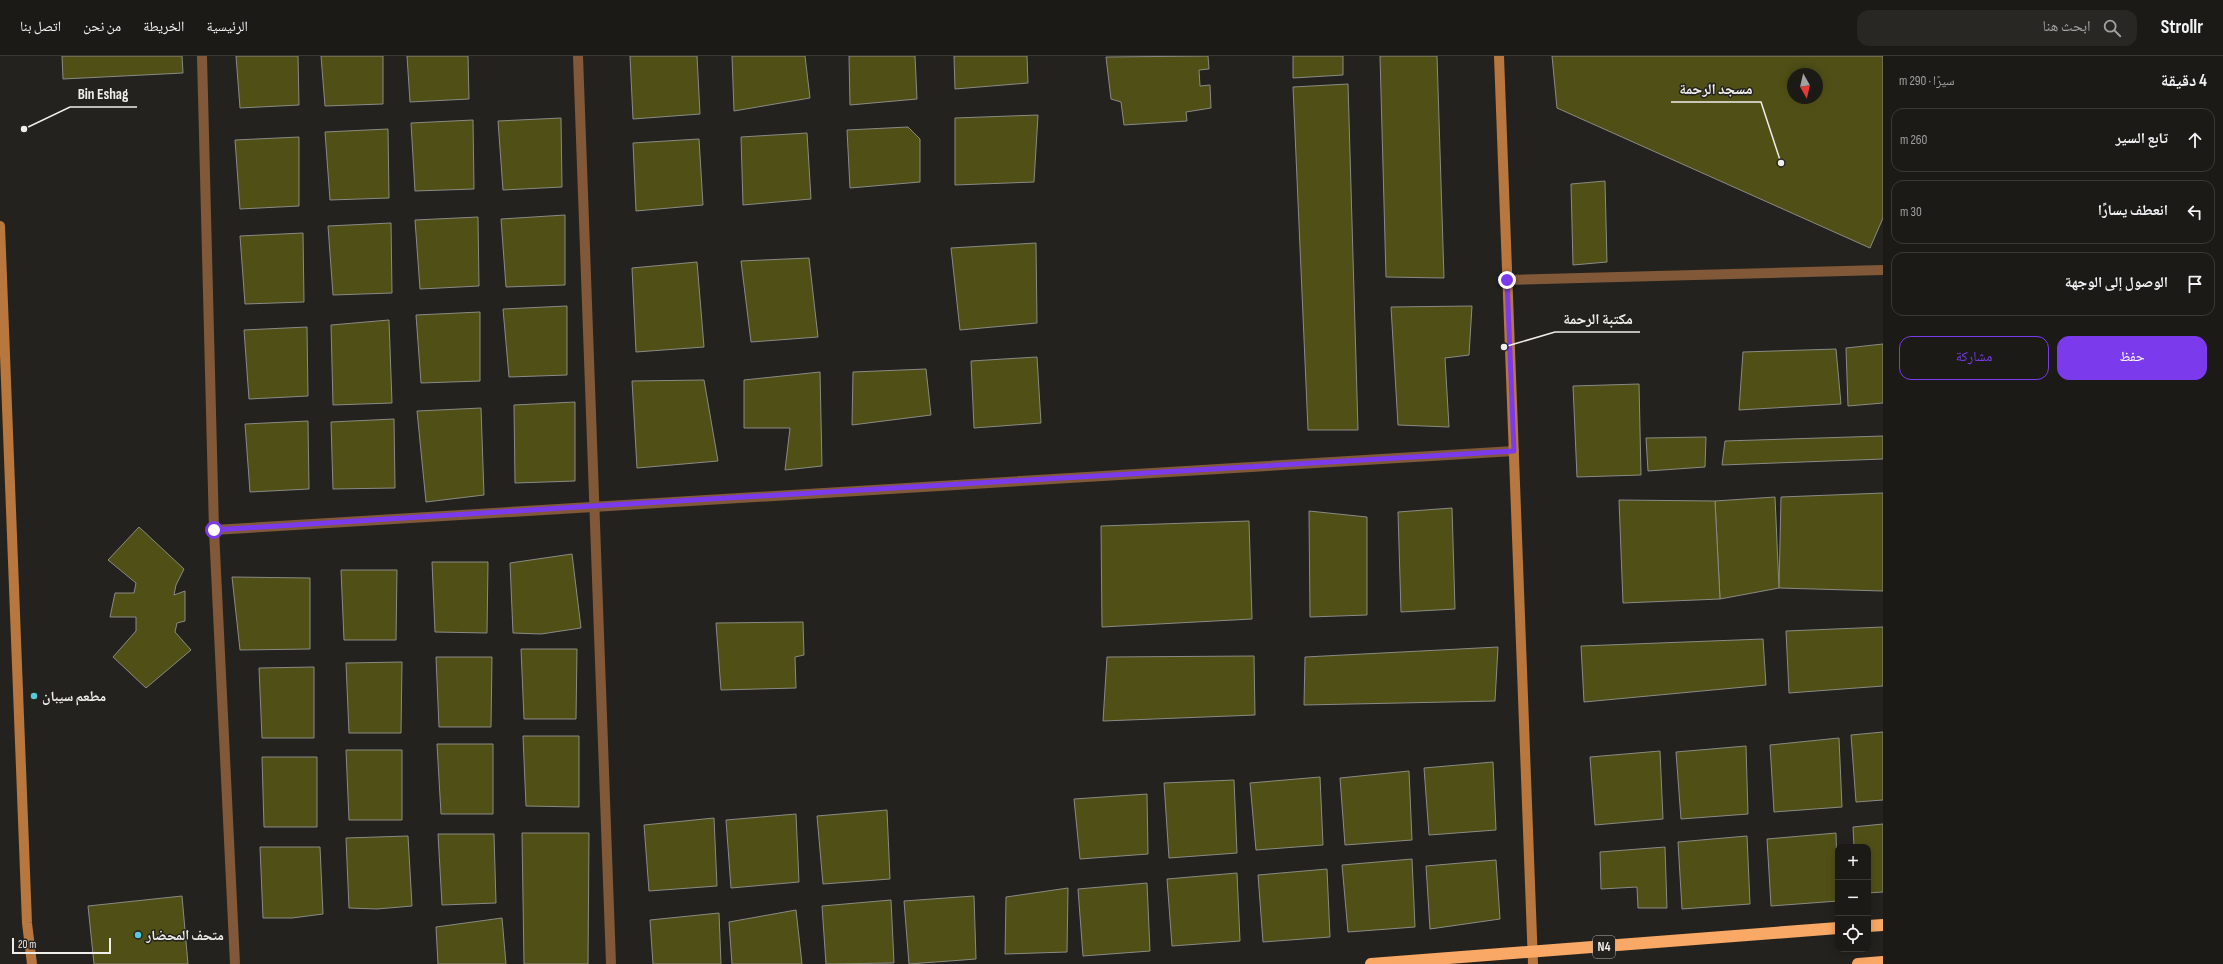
<!DOCTYPE html>
<html lang="ar">
<meta charset="utf-8">
<style>
body{margin:0;font-family:"Sofia Sans Condensed","Noto Naskh Arabic",sans-serif;background:#282723;color:#f1f3f6;direction:rtl}
.controls{position:absolute;right:12px;bottom:12px;display:grid;overflow:hidden;border-radius:8px;box-shadow:0 2px 10px #0003}
.controls button{width:36px;height:36px;display:grid;place-items:center;padding:0;border:0;border-bottom:1px solid #393835;background:#1b1a16;color:#f1f3f6;font:20px sans-serif}
.compass{position:absolute;left:1787px;top:12px;width:36px;height:36px;border-radius:50%;background:#1b1a16;box-shadow:0 2px 10px #0003;rotate:172deg}
.scale{position:absolute;left:12px;bottom:10px;width:99px;box-sizing:border-box;padding-left:4px;border:2px solid #efeeeb;border-top:0;font-size:11px;line-height:14px;white-space:nowrap;color:#efeeeb;-webkit-text-stroke:3px #24221e;paint-order:stroke}
.stop{position:absolute;width:12px;height:12px;margin:-9px;border:3px solid #7c3aed;border-radius:50%;background:#fff}
.stop.end{background:#7c3aed;border-color:#fff;box-shadow:0 1px 4px #0008}
.list{margin:0;padding:0;list-style:none}
h2{display:flex;justify-content:space-between;align-items:center;height:52px;margin:0;padding:0 16px;font-size:17px}
h2 small{font-size:13px;font-weight:400;color:#a0a1a1}
.list li{display:grid;grid-template-columns:26px 1fr auto;gap:12px;align-items:center;box-sizing:border-box;height:64px;margin:0 8px 8px;padding:0 8px;border:1px solid #393835;border-radius:12px}
.list b{display:block;font-size:15px;white-space:nowrap}
.list em{font-size:13px;font-style:normal;color:#a0a1a1}
.actions{display:flex;gap:8px;padding:12px 16px}
.actions a{flex:1;padding:9px 0;border:1px solid #7c3aed;border-radius:12px;text-align:center;font-size:14px;color:#7c3aed}
.actions .main{background:#7c3aed;color:#fff}
.icon{flex:none;width:22px;height:22px;fill:none;stroke:currentColor;stroke-width:2;stroke-linecap:round;stroke-linejoin:round}
.map{position:relative;flex:none;width:1883px;height:908px;overflow:hidden;direction:ltr}
header{display:flex;align-items:center;gap:24px;box-sizing:border-box;height:56px;padding:0 20px;background:#1b1a16;border-bottom:1px solid #393835}
header strong{font-size:19px}
nav{display:flex;gap:22px;margin-inline-start:auto;font-size:14px}
.search{width:280px;height:36px;background:#282723;display:flex;align-items:center;gap:10px;box-sizing:border-box;padding:0 14px;border-radius:12px;color:#a0a1a1;font-size:15px}
main{display:flex}
aside{flex:1;background:#1b1a16}
.map>svg:first-child{display:block}
</style>
<header>
<strong>Strollr</strong>
<div class="search"><svg class="icon" aria-label="search" viewBox="0 0 24 24"><circle cx="10" cy="10" r="6"/><path d="M15 15l6 6"/></svg>ابحث هنا</div>
<nav><a>الرئيسية</a><a>الخريطة</a><a>من نحن</a><a>اتصل بنا</a></nav>
</header>
<main>
<aside>
<h2>4 دقيقة<small>سيرًا · 290 m</small></h2>
<ul class="list">
<li><svg class="icon" aria-label="ahead" viewBox="0 0 24 24"><path d="M12 20V5M6 11l6-6 6 6"/></svg><div><b>تابع السير</b></div><em>260 m</em></li>
<li><svg class="icon" aria-label="left" viewBox="0 0 24 24"><path d="M17 20v-9H6M10 6l-5 5 5 5"/></svg><div><b>انعطف يسارًا</b></div><em>30 m</em></li>
<li><svg class="icon" aria-label="arrive" viewBox="0 0 24 24"><path d="M6 21V4h12l-3 4 3 4H6"/></svg><div><b>الوصول إلى الوجهة</b></div></li>
</ul>
<div class="actions"><a class="main">حفظ</a><a>مشاركة</a></div>
</aside>
<div class="map">
<svg width="1883" height="908" viewBox="0 0 1883 908">
<rect width="100%" height="100%" fill="#24221e"/>
<g fill="#505016" stroke="#8a8a85" fill-rule="evenodd">
<polygon points="62,0 182,0 183,17 63,23"/>
<polygon points="236,0 298,0 299,49 240,52"/>
<polygon points="321,0 383,0 383,48 325,50"/>
<polygon points="407,0 468,0 469,43 410,46"/>
<polygon points="630,0 697,0 700,58 633,63"/>
<polygon points="732,0 805,0 810,42 734,55"/>
<polygon points="849,0 915,0 917,43 850,49"/>
<polygon points="954,0 1027,0 1028,27 955,33"/>
<polygon points="1208,0 1209,13 1199,14 1200,30 1210,29 1211,52 1186,56 1187,65 1124,69 1121,46 1111,43 1106,1"/>
<polygon points="1293,0 1343,0 1343,19 1293,22"/>
<polygon points="1380,0 1437,0 1444,222 1386,221"/>
<path d="M1552,0H1883V162L1870,192L1557,52ZM1793,18H1817V42H1793Z"/>
<polygon points="1348,28 1358,374 1308,374 1293,31"/>
<polygon points="1038,59 1034,126 955,129 955,62"/>
<polygon points="561,62 562,131 503,134 498,65"/>
<polygon points="473,64 474,133 415,135 411,67"/>
<polygon points="908,71 920,83 920,126 850,132 847,74"/>
<polygon points="388,73 389,142 330,144 325,76"/>
<polygon points="807,77 811,143 743,149 741,81"/>
<polygon points="299,81 299,150 240,153 235,84"/>
<polygon points="699,83 703,149 636,155 633,87"/>
<polygon points="1605,125 1607,206 1573,209 1571,128"/>
<polygon points="565,159 565,229 506,231 501,163"/>
<polygon points="478,161 479,230 420,233 415,164"/>
<polygon points="391,167 392,237 333,239 328,170"/>
<polygon points="303,177 304,246 245,248 240,180"/>
<polygon points="1036,187 1037,267 960,274 951,192"/>
<polygon points="809,202 818,281 751,286 741,205"/>
<polygon points="697,206 704,291 636,296 632,212"/>
<polygon points="567,250 567,319 509,321 503,253"/>
<polygon points="1472,250 1469,299 1445,302 1449,371 1398,369 1391,251"/>
<polygon points="480,256 480,325 421,327 416,259"/>
<polygon points="389,264 392,347 333,349 331,269"/>
<polygon points="307,271 308,340 249,343 244,274"/>
<polygon points="1883,288 1883,347 1848,350 1846,292"/>
<polygon points="1836,293 1841,348 1739,354 1743,296"/>
<polygon points="1037,301 1041,367 974,372 971,305"/>
<polygon points="926,313 931,359 852,369 853,316"/>
<polygon points="820,316 822,410 785,414 790,372 744,372 744,324"/>
<polygon points="704,324 718,405 637,412 632,325"/>
<polygon points="1639,328 1641,419 1577,421 1573,330"/>
<polygon points="575,346 575,425 515,427 514,349"/>
<polygon points="481,352 484,439 426,446 417,355"/>
<polygon points="394,363 395,432 333,433 331,366"/>
<polygon points="308,365 309,433 250,436 245,368"/>
<polygon points="1883,380 1883,403 1722,409 1725,385"/>
<polygon points="1706,381 1705,411 1648,415 1646,382"/>
<polygon points="1883,437 1883,535 1779,532 1781,441"/>
<polygon points="1775,441 1779,532 1720,543 1715,445"/>
<polygon points="1619,444 1715,445 1720,543 1623,547"/>
<polygon points="1452,452 1455,553 1401,556 1398,456"/>
<polygon points="1309,455 1367,461 1367,559 1310,561"/>
<polygon points="1249,465 1252,563 1102,571 1101,470"/>
<polygon points="139,471 184,513 176,529 174,539 185,535 185,565 177,567 175,576 191,594 146,632 113,601 136,575 136,561 110,561 115,537 134,537 136,527 108,504"/>
<polygon points="572,498 581,572 541,578 513,577 510,507"/>
<polygon points="432,506 488,506 487,577 435,576"/>
<polygon points="341,514 397,514 396,584 344,584"/>
<polygon points="232,521 310,522 310,593 240,594"/>
<polygon points="803,566 804,599 795,601 796,632 721,634 716,567"/>
<polygon points="1883,571 1883,630 1789,637 1786,575"/>
<polygon points="1763,583 1766,629 1584,646 1581,590"/>
<polygon points="1498,591 1495,645 1304,649 1305,601"/>
<polygon points="521,593 577,593 576,663 524,663"/>
<polygon points="1254,600 1255,659 1103,665 1107,601"/>
<polygon points="436,601 492,601 491,671 439,671"/>
<polygon points="402,606 401,677 349,677 346,607"/>
<polygon points="314,611 314,682 262,682 259,612"/>
<polygon points="1883,676 1883,744 1856,746 1851,679"/>
<polygon points="523,680 579,680 579,751 526,750"/>
<polygon points="1839,682 1842,751 1774,756 1770,689"/>
<polygon points="437,688 493,688 493,758 441,758"/>
<polygon points="1746,690 1748,758 1681,763 1676,696"/>
<polygon points="346,694 402,694 402,764 349,764"/>
<polygon points="1660,695 1663,763 1595,769 1590,701"/>
<polygon points="262,701 317,701 317,771 264,771"/>
<polygon points="1493,706 1496,774 1429,779 1424,712"/>
<polygon points="1409,715 1412,784 1345,789 1340,722"/>
<polygon points="1320,721 1323,789 1256,794 1250,727"/>
<polygon points="1234,724 1237,797 1169,802 1164,727"/>
<polygon points="1147,738 1148,798 1080,803 1074,743"/>
<polygon points="887,754 890,823 823,828 817,760"/>
<polygon points="796,758 799,826 731,832 726,764"/>
<polygon points="714,762 717,830 649,835 644,769"/>
<polygon points="1883,768 1883,836 1868,837 1868,791 1854,791 1853,771"/>
<polygon points="522,777 589,777 588,908 524,908"/>
<polygon points="1836,777 1838,845 1771,850 1767,783"/>
<polygon points="438,778 494,778 496,847 442,849"/>
<polygon points="408,780 412,850 377,853 349,852 346,782"/>
<polygon points="1747,780 1750,848 1682,853 1678,786"/>
<polygon points="260,791 320,791 323,858 292,862 263,862"/>
<polygon points="1665,791 1667,852 1638,852 1637,831 1601,833 1600,796"/>
<polygon points="1412,803 1415,871 1348,876 1342,809"/>
<polygon points="1496,804 1500,863 1430,873 1426,810"/>
<polygon points="1327,813 1330,881 1263,886 1258,819"/>
<polygon points="1237,817 1240,885 1172,890 1167,823"/>
<polygon points="1147,827 1150,895 1083,900 1078,833"/>
<polygon points="1068,832 1067,896 1005,898 1006,841"/>
<polygon points="182,840 188,908 94,908 88,850"/>
<polygon points="974,840 976,903 909,908 904,845"/>
<polygon points="891,844 894,907 826,908 822,850"/>
<polygon points="796,854 802,908 732,908 729,866"/>
<polygon points="719,857 721,908 653,908 650,864"/>
<polygon points="502,862 506,908 438,908 436,871"/>
</g>
<g fill="none" stroke-linecap="round" stroke-linejoin="round">
<g stroke="#815938" stroke-width="10">
<polyline points="202,0 214,474 1514,395"/>
<polyline points="578,0 611,908"/>
<polyline points="1507,224 1883,214"/>
<polyline points="214,474 235,908"/>
</g>
<g stroke="#b7773f" stroke-width="10">
<polyline points="1499,0 1533,908"/>
<polyline points="0,170 27,867 32,908"/>
</g>
<g stroke="#f9a965" stroke-width="12">
<polyline points="1868,870 1883,869"/>
<polyline points="1371,908 1838,872"/>
<polyline points="1858,908 1883,906"/>
</g>
</g>
<g fill="none" stroke-linecap="round" stroke-linejoin="round">
<polyline stroke="#7c3aed" stroke-width="5" points="214,474 593,450 1514,395 1507,224"/>
</g>
<g fill="#53cadc" stroke="#24221e" stroke-width="1.5">
<circle cx="34" cy="640" r="4"/>
<circle cx="138" cy="879" r="4"/>
</g>
<g text-anchor="middle" dominant-baseline="central" stroke-width="3" stroke-linejoin="round" paint-order="stroke">
<rect fill="#24221e" stroke="#b2b1ae" stroke-width="1" x="1593" y="880" width="22" height="22" rx="3"/>
<g font-size="13" font-weight="bold" fill="#efeeeb">
<text x="1604" y="891">N4</text>
</g>
<g font-size="14" font-weight="bold" fill="#efeeeb" stroke="#24221e" text-anchor="start">
<text x="42" y="640">مطعم سيبان</text>
<text x="146" y="879">متحف المحضار</text>
</g>
</g>
<path fill="none" stroke="#efeeeb" stroke-width="1.5" d="M1781 107L1761 46H1671M24 73L70 51H137M1504 291L1555 276H1640"/>
<g fill="#efeeeb" stroke="#24221e" stroke-width="1.5">
<circle cx="1781" cy="107" r="4"/>
<circle cx="24" cy="73" r="4"/>
<circle cx="1504" cy="291" r="4"/>
</g>
<g font-size="15" text-anchor="middle" font-weight="bold" fill="#efeeeb" stroke="#24221e" stroke-width="3" stroke-linejoin="round" paint-order="stroke">
<text x="1716" y="38">مسجد الرحمة</text>
<text x="103" y="43">Bin Eshag</text>
<text x="1598" y="268">مكتبة الرحمة</text>
</g>
</svg>
<div class="controls">
<button>+</button>
<button>−</button>
<button><svg class="icon" aria-label="locate" viewBox="0 0 24 24"><circle cx="12" cy="12" r="6"/><path d="M12 2v4M12 18v4M2 12h4M18 12h4"/></svg></button>
</div>
<svg class="compass" viewBox="-18 -18 36 36"><path d="M0-13l5 13h-10z" fill="#e53935"/><path d="M0 13l5-13h-10z" fill="#a0a1a1"/></svg>
<div class="scale">20 m</div>
<div class="stop" style="left:214px;top:474px"></div>
<div class="stop end" style="left:1507px;top:224px"></div>
</div>
</main>
